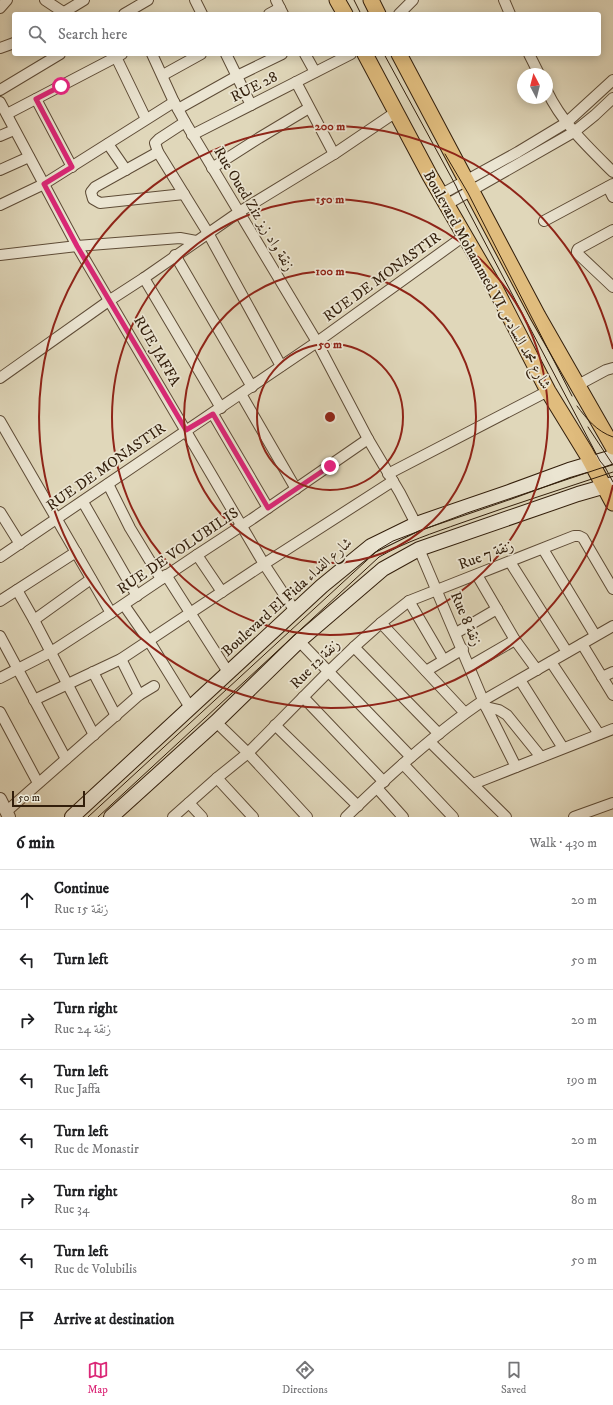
<!DOCTYPE html>
<meta charset="utf-8">
<style>
body{margin:0;font-family:"IM FELL DW Pica",Amiri,serif;background:#f2f2f2;color:#202124}
.compass{position:absolute;left:517px;top:68px;width:36px;height:36px;border-radius:50%;background:#fff;box-shadow:0 2px 10px #0003;rotate:353deg}
.scale{position:absolute;left:12px;bottom:10px;width:73px;box-sizing:border-box;padding-left:4px;border:2px solid #321e0b;border-top:0;font-size:11px;line-height:14px;white-space:nowrap;color:#321e0b;-webkit-text-stroke:3px #ebe5d2;paint-order:stroke}
.stop{position:absolute;width:12px;height:12px;margin:-9px;border:3px solid #db2777;border-radius:50%;background:#fff}
.stop.end{background:#db2777;border-color:#fff;box-shadow:0 1px 4px #0008}
.list{margin:0;padding:0;list-style:none}
h2{display:flex;justify-content:space-between;align-items:center;height:52px;margin:0;padding:0 16px;font-size:17px}
h2 small{font-size:13px;font-weight:400;color:#757577}
.list li{display:grid;grid-template-columns:26px 1fr auto;gap:12px;align-items:center;box-sizing:border-box;height:60px;padding:0 16px;border-top:1px solid #e0e0e0}
.list b{display:block;font-size:15px;white-space:nowrap}
.list p{margin:0;font-size:13px;white-space:nowrap;color:#757577}
.list em{font-size:13px;font-style:normal;color:#757577}
.icon{flex:none;width:22px;height:22px;fill:none;stroke:currentColor;stroke-width:2;stroke-linecap:round;stroke-linejoin:round}
.map{position:relative;flex:none;width:613px;height:817px;overflow:hidden}
.search{position:absolute;background:#fff;box-shadow:0 2px 10px #0003;left:12px;right:12px;top:12px;height:44px;display:flex;align-items:center;gap:10px;box-sizing:border-box;padding:0 14px;border-radius:4px;color:#757577;font-size:15px}
.sheet{height:532px;background:#fff}
nav{display:flex;justify-content:space-around;align-items:center;box-sizing:border-box;height:56px;border-top:1px solid #e0e0e0;background:#fff;font-size:11px;color:#757577}
nav a{display:grid;justify-items:center;gap:2px}
nav .on{color:#db2777}
.map>svg:first-child{display:block}
</style>
<div class="map">
<svg width="613" height="817" viewBox="0 0 613 817">
<rect width="100%" height="100%" fill="#e0d7ba"/>
<filter id="stains"><feTurbulence type="fractalNoise" baseFrequency=".005" numOctaves="4"/><feColorMatrix values="0 0 0 0 .2 0 0 0 0 .09 0 0 0 0 .02 0 0 0 .5 -.17"/></filter>
<radialGradient id="worn" r=".72"><stop offset=".6" stop-color="#630" stop-opacity="0"/><stop offset="1" stop-color="#630" stop-opacity=".3"/></radialGradient>
<g fill="none" stroke-linecap="round" stroke-linejoin="round">
<defs>
<g id="minor">
<polyline points="45,0 63,12"/>
<polyline points="195,0 202,14"/>
<polyline points="276,0 283,14"/>
<polyline points="504,0 510,14"/>
<polyline points="0,8 7,0"/>
<polyline points="61,14 84,0"/>
<polyline points="124,14 148,0"/>
<polyline points="269,14 280,8"/>
<polyline points="399,14 413,0"/>
<polyline points="0,48 14,43"/>
<polyline points="152,54 174,102 185,122 317,342 368,439 400,493 416,524"/>
<polyline points="226,54 251,105"/>
<polyline points="305,54 315,72"/>
<polyline points="529,54 539,74"/>
<polyline points="116,57 146,119"/>
<polyline points="163,75 201,54"/>
<polyline points="296,82 334,154"/>
<polyline points="0,90 60,54"/>
<path d="M547,91C562,123 588,147 613,172"/>
<polyline points="36,99 72,167"/>
<polyline points="0,102 77,246 264,564 295,611"/>
<polyline points="178,109 237,76 282,54"/>
<polyline points="7,114 122,54"/>
<polyline points="185,122 159,139 155,143 158,152 208,233 281,366"/>
<polyline points="192,135 351,54"/>
<polyline points="0,136 14,130"/>
<polyline points="108,144 126,170"/>
<polyline points="158,152 95,187 91,192 93,199 100,203 184,194"/>
<polyline points="212,168 259,138 309,108"/>
<polyline points="0,170 29,157"/>
<polyline points="608,187 613,197"/>
<polyline points="440,195 518,152 566,123 613,80"/>
<polyline points="0,205 44,184 174,102"/>
<polyline points="446,205 574,132 595,115 613,98"/>
<polyline points="544,221 613,184"/>
<polyline points="613,230 578,249 577,251 577,253 613,287"/>
<polyline points="0,255 77,246 180,238 196,241"/>
<polyline points="175,255 252,387"/>
<polyline points="144,278 221,408"/>
<polyline points="0,378 110,300 144,278 239,212 334,154 396,112"/>
<polyline points="578,385 606,370 613,368"/>
<polyline points="241,394 296,489"/>
<polyline points="213,414 268,508"/>
<polyline points="0,421 111,613"/>
<polyline points="388,474 548,391"/>
<polyline points="108,484 130,528 161,579"/>
<polyline points="83,502 137,596"/>
<polyline points="0,512 20,544"/>
<polyline points="419,549 486,707 516,767"/>
<polyline points="543,549 595,635"/>
<polyline points="197,555 222,592"/>
<polyline points="0,557 317,342 464,236"/>
<polyline points="510,562 567,652"/>
<polyline points="166,575 228,672"/>
<polyline points="477,575 515,640 537,670"/>
<polyline points="17,590 34,620 94,735"/>
<polyline points="0,601 76,552"/>
<polyline points="409,601 443,659"/>
<polyline points="124,605 149,641 191,709"/>
<polyline points="34,620 91,579"/>
<polyline points="381,623 465,713"/>
<polyline points="456,633 497,609"/>
<polyline points="0,636 66,759"/>
<polyline points="299,641 411,757"/>
<polyline points="582,644 613,695"/>
<polyline points="354,647 439,734"/>
<polyline points="121,659 139,695"/>
<polyline points="551,662 599,734"/>
<polyline points="470,666 515,640"/>
<polyline points="426,671 463,649"/>
<polyline points="93,672 116,716"/>
<polyline points="602,677 613,672"/>
<polyline points="0,678 51,652 111,613 197,555 252,519 368,439"/>
<polyline points="520,680 563,748"/>
<polyline points="303,697 384,782"/>
<polyline points="34,700 121,659 264,564 393,481"/>
<polyline points="486,707 499,710 507,715 541,757"/>
<polyline points="0,712 38,783"/>
<polyline points="216,722 248,753 307,817"/>
<polyline points="275,725 358,806"/>
<polyline points="430,742 506,817"/>
<polyline points="403,764 453,817"/>
<polyline points="217,778 253,817"/>
<polyline points="473,784 613,729"/>
<polyline points="377,788 403,817"/>
<polyline points="189,803 202,817"/>
<polyline points="7,811 139,695 154,686"/>
<polyline points="173,817 217,778 248,753 328,672 354,647 381,623 409,601 574,536 579,536 583,538 613,589"/>
<path d="M346,817C389,775 434,734 484,700L613,626"/>
<polyline points="574,817 613,803"/>
</g>
<polyline id="tertiary" points="0,799 9,817"/>
<g id="secondary">
<polyline points="72,817 322,586 371,546 416,524 509,492 569,470 613,457"/>
<polyline points="111,817 216,722 299,641 383,569 419,549 578,494 613,484"/>
</g>
<g id="primary">
<polyline points="337,0 345,14"/>
<polyline points="371,0 378,14"/>
<polyline points="365,54 430,176 495,288 548,391 586,453 613,503"/>
<polyline points="399,54 538,316 613,447"/>
</g>
</defs>
<use href="#minor" stroke="#5e4c37" stroke-width="12"/>
<use href="#tertiary" stroke="#5e4c37" stroke-width="14"/>
<use href="#secondary" stroke="#321e0b" stroke-width="16"/>
<use href="#primary" stroke="#321e0b" stroke-width="17"/>
<use href="#minor" stroke="#ebe5d2" stroke-width="10"/>
<use href="#tertiary" stroke="#ebe5d2" stroke-width="12"/>
<use href="#secondary" stroke="#ebe5d2" stroke-width="14"/>
<use href="#primary" stroke="#e0bc7d" stroke-width="15"/>
<g stroke="#321e0b" stroke-width="1">
<polyline points="354,0 361,14"/>
<polyline points="384,54 456,186 461,197 600,461 605,467 613,482"/>
<polyline points="445,154 468,193 572,396"/>
<path d="M577,406C587,419 596,431 613,437"/>
<polyline points="588,427 613,465"/>
<polyline points="88,817 378,550 393,541 467,513 613,464"/>
<path d="M98,817L379,557C405,542 433,533 461,523C512,505 562,489 613,472"/>
</g>
</g>
<g fill="none" stroke-linecap="round" stroke-linejoin="round">
<polyline stroke="#db2777" stroke-width="5" points="61,86 36,99 72,167 44,184 77,246 186,430 213,414 268,508 330,466"/>
</g>
<g fill="none" stroke="#8f2418" stroke-width="2">
<circle cx="330" cy="417" r="73"/>
<circle cx="330" cy="417" r="146"/>
<circle cx="330" cy="417" r="218"/>
<path d="M613 485A291 291 0 1 1 613 349"/>
</g>
<g text-anchor="middle" dominant-baseline="central" stroke-width="3.5" stroke-linejoin="round" paint-order="stroke">
<g font-size="15" fill="#321e0b" stroke="#ebe5d2">
<text transform="translate(254 87) rotate(-27)">RUE 28</text>
<text transform="translate(254 209) rotate(59)">Rue Oued Ziz زنقة واد زيز</text>
<text transform="translate(382 277) rotate(-36)">RUE DE MONASTIR</text>
<text transform="translate(487 280) rotate(61)">Boulevard Mohammed VI شارع محمد السادس</text>
<text transform="translate(157 351) rotate(60)">RUE JAFFA</text>
<text transform="translate(106 467) rotate(-35)">RUE DE MONASTIR</text>
<text transform="translate(178 551) rotate(-34)">RUE DE VOLUBILIS</text>
<text transform="translate(486 555) rotate(-21)">Rue 7 زنقة</text>
<text transform="translate(287 597) rotate(-42)">Boulevard El Fida شارع الفداء</text>
<text transform="translate(466 619) rotate(67)">Rue 8 زنقة</text>
<text transform="translate(315 664) rotate(-45)">Rue 12 زنقة</text>
</g>
</g>
<circle cx="330" cy="417" r="6" fill="#8f2418" stroke="#ebe5d2" stroke-width="2"/>
<g font-size="12" text-anchor="middle" font-weight="bold" fill="#8f2418" stroke="#ebe5d2" stroke-width="3.5" stroke-linejoin="round" paint-order="stroke">
<text x="330" y="130">200 m</text>
<text x="330" y="203">150 m</text>
<text x="330" y="275">100 m</text>
<text x="330" y="348">50 m</text>
</g>
<rect width="100%" height="100%" filter="url(#stains)"/>
<rect width="100%" height="100%" fill="url(#worn)"/>
</svg>
<svg class="compass" viewBox="-18 -18 36 36"><path d="M0-13l5 13h-10z" fill="#e53935"/><path d="M0 13l5-13h-10z" fill="#757577"/></svg>
<div class="scale">50 m</div>
<div class="stop" style="left:61px;top:86px"></div>
<div class="stop end" style="left:330px;top:466px"></div>
<div class="search"><svg class="icon" aria-label="search" viewBox="0 0 24 24"><circle cx="10" cy="10" r="6"/><path d="M15 15l6 6"/></svg>Search here</div>
</div>
<section class="sheet">
<h2>6 min<small>Walk · 430 m</small></h2>
<ul class="list">
<li><svg class="icon" aria-label="ahead" viewBox="0 0 24 24"><path d="M12 20V5M6 11l6-6 6 6"/></svg><div><b>Continue</b><p>Rue 15 زنقة</p></div><em>20 m</em></li>
<li><svg class="icon" aria-label="left" viewBox="0 0 24 24"><path d="M17 20v-9H6M10 6l-5 5 5 5"/></svg><div><b>Turn left</b></div><em>50 m</em></li>
<li><svg class="icon" aria-label="right" viewBox="0 0 24 24"><path d="M7 20v-9h11M14 6l5 5-5 5"/></svg><div><b>Turn right</b><p>Rue 24 زنقة</p></div><em>20 m</em></li>
<li><svg class="icon" aria-label="left" viewBox="0 0 24 24"><path d="M17 20v-9H6M10 6l-5 5 5 5"/></svg><div><b>Turn left</b><p>Rue Jaffa</p></div><em>190 m</em></li>
<li><svg class="icon" aria-label="left" viewBox="0 0 24 24"><path d="M17 20v-9H6M10 6l-5 5 5 5"/></svg><div><b>Turn left</b><p>Rue de Monastir</p></div><em>20 m</em></li>
<li><svg class="icon" aria-label="right" viewBox="0 0 24 24"><path d="M7 20v-9h11M14 6l5 5-5 5"/></svg><div><b>Turn right</b><p>Rue 34</p></div><em>80 m</em></li>
<li><svg class="icon" aria-label="left" viewBox="0 0 24 24"><path d="M17 20v-9H6M10 6l-5 5 5 5"/></svg><div><b>Turn left</b><p>Rue de Volubilis</p></div><em>50 m</em></li>
<li><svg class="icon" aria-label="arrive" viewBox="0 0 24 24"><path d="M6 21V4h12l-3 4 3 4H6"/></svg><div><b>Arrive at destination</b></div></li>
</ul>
</section>
<nav>
<a class="on"><svg class="icon" aria-label="map" viewBox="0 0 24 24"><path d="M3 6l6-2 6 2 6-2v14l-6 2-6-2-6 2zM9 4v14M15 6v14"/></svg>Map</a>
<a><svg class="icon" aria-label="directions" viewBox="0 0 24 24"><path d="M12 3l9 9-9 9-9-9zM9 14v-3h6M13 9l2 2-2 2"/></svg>Directions</a>
<a><svg class="icon" aria-label="saved" viewBox="0 0 24 24"><path d="M7 4h10v16l-5-4-5 4z"/></svg>Saved</a>
</nav>
